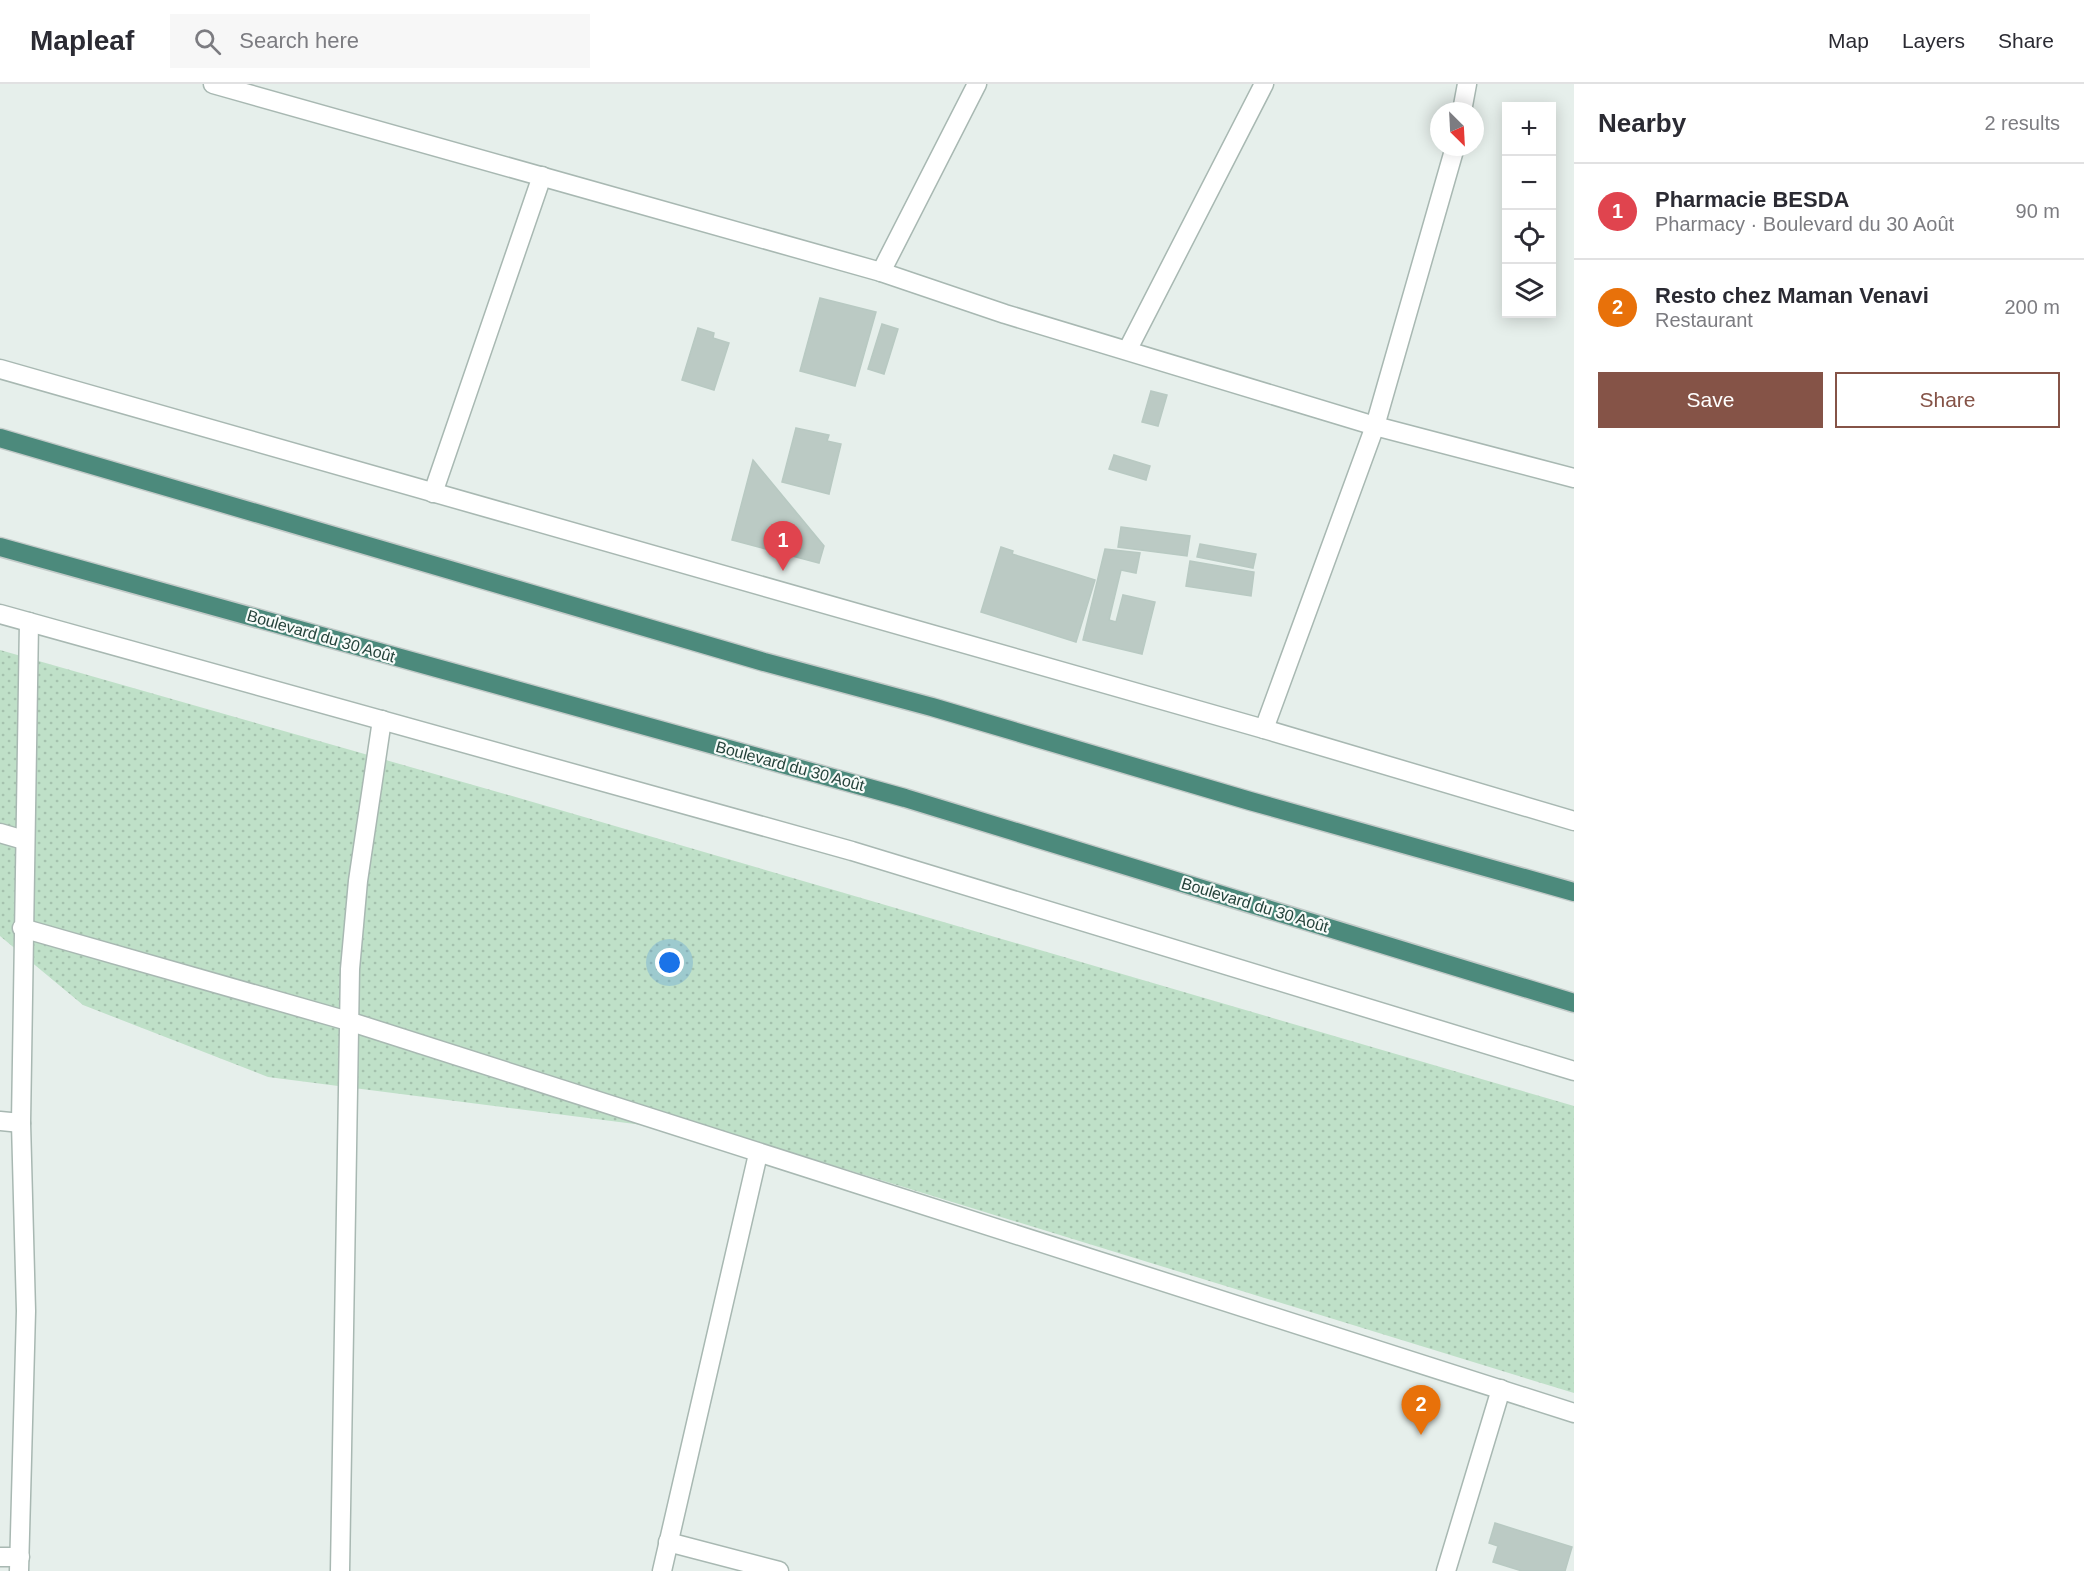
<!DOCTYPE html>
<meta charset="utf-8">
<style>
body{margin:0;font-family:Helvetica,sans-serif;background:#f7f7f7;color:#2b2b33}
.controls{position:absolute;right:18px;top:18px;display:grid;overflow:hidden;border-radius:0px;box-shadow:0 3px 15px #0003}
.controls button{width:54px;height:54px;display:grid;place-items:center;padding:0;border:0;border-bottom:2px solid #e1e1e2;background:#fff;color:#2b2b33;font:30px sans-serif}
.compass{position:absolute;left:1430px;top:18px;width:54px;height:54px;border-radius:50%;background:#fff;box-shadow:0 3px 15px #0003;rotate:156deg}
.you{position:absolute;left:670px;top:879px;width:21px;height:21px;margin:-15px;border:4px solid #fff;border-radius:50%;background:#1a73e8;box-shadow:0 0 0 9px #1a73e833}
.badge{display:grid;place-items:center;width:39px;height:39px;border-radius:50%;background:#855347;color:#fff;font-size:20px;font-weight:700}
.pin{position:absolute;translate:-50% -50px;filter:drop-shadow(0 2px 3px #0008)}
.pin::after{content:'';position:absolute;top:32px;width:21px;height:18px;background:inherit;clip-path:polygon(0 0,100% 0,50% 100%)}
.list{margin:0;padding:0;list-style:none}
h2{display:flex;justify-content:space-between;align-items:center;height:78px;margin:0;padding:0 24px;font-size:26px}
h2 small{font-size:20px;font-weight:400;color:#7c7c81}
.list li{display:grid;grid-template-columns:39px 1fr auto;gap:18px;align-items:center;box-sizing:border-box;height:96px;padding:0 24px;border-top:2px solid #e1e1e2}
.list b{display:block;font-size:22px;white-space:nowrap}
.list p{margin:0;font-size:20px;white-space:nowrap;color:#7c7c81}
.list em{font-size:20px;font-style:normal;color:#7c7c81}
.actions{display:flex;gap:12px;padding:18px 24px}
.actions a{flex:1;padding:14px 0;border:2px solid #855347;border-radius:0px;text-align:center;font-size:21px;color:#855347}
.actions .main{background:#855347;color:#fff}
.icon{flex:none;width:33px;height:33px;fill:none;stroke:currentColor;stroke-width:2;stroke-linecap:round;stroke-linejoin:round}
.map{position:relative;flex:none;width:1574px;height:1487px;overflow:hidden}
header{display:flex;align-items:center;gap:36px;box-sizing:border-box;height:84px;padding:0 30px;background:#fff;border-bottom:2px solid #e1e1e2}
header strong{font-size:28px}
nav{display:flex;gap:33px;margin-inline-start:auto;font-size:21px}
.search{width:420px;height:54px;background:#f7f7f7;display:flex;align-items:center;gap:15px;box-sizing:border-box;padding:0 21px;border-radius:0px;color:#7c7c81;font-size:22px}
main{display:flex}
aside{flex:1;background:#fff}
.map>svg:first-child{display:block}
</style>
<header>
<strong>Mapleaf</strong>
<div class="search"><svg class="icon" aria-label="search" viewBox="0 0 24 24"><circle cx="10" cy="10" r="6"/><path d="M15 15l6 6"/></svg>Search here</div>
<nav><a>Map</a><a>Layers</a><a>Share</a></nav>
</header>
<main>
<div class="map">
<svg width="1574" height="1487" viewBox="0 0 1574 1487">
<defs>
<pattern id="grass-dots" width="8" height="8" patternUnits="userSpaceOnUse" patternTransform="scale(1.5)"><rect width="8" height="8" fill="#bfe0c8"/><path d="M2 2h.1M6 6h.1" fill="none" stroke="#a4c1ad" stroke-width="1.8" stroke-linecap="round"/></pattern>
</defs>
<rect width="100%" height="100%" fill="#e6efeb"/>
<polygon fill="url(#grass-dots)" points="0,566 519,714 1574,1022 1574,1309 744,1054 268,993 83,921 0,852"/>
<g fill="#bbcac4" stroke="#b8c9c2" stroke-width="1.5">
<polygon points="820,214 876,228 855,302 800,287"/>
<polygon points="882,240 898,245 884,290 868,285"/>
<polygon points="698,244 714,249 713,254 729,259 714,306 682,296"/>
<polygon points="1151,307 1167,311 1158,342 1142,338"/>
<polygon points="796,344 829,351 827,357 841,360 829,410 782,398"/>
<polygon points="1114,371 1150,382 1146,396 1109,385"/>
<polygon points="753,376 824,462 819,479 732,456"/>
<polygon points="1121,443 1190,452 1187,472 1118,463"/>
<polygon points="1200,460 1256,470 1253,484 1197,473"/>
<polygon points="1001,463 1013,467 1012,470 1095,496 1076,558 981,528"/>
<polygon points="1105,465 1140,469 1136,489 1121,486 1109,536 1116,538 1123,511 1155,518 1142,570 1083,556"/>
<polygon points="1190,477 1254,488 1251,512 1186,502"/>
<polygon points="1495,1439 1572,1463 1565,1487 1522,1487 1493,1478 1498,1462 1489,1459"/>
</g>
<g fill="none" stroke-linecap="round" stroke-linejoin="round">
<defs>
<g id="minor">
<polyline points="213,0 881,188 1005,230 1375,342 1574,394"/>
<polyline points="1462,27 1467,0"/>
<polyline points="881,188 977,0"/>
<polyline points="1128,265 1264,0"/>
<polyline points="0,285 1264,645 1574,737"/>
<polyline points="433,409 542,92"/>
<polyline points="0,530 852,767 1574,987"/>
<polyline points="1264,645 1375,342 1455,63"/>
<polyline points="0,749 24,756"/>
<polyline points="22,844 348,937 1574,1329"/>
<polyline points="0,1037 21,1039"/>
<polyline points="668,1458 779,1487"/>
<polyline points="0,1473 20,1473"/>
<polyline points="19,1487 26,1227 21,1039 29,538"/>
<polyline points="340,1487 350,885 358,797 382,636"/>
<polyline points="662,1487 758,1070"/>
<polyline points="1446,1487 1501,1305"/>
</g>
<g id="trunk">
<polyline points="0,354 764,578 932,623 1250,717 1574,808"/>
<polyline points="0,463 905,714 1574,919"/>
</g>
</defs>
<use href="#minor" stroke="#a8b8b2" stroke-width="21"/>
<use href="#trunk" stroke="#c2cac8" stroke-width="21"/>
<use href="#minor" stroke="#fff" stroke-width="18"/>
<use href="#trunk" stroke="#4c8a7c" stroke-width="18"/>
</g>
<g text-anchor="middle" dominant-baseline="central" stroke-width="4.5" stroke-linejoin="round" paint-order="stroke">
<g font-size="16" fill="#24423a" stroke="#f7fbf9">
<text transform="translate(321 552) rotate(16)">Boulevard du 30 Août</text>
<text transform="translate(790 682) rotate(15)">Boulevard du 30 Août</text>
<text transform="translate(1255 821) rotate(17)">Boulevard du 30 Août</text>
</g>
</g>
</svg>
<div class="controls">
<button>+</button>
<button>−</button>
<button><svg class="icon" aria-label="locate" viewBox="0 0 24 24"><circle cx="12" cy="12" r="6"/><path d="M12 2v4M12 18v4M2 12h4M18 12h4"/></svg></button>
<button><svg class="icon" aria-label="layers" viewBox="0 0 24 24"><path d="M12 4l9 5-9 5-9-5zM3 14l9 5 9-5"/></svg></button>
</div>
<svg class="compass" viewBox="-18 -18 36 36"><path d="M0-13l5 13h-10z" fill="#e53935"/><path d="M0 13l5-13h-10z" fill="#7c7c81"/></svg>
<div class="you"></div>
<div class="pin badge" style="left:783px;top:487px;background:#e0444e">1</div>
<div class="pin badge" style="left:1421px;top:1351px;background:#e8710a">2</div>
</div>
<aside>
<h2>Nearby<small>2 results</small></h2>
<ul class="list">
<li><span class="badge" style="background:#e0444e">1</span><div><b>Pharmacie BESDA</b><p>Pharmacy · Boulevard du 30 Août</p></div><em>90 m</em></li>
<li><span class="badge" style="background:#e8710a">2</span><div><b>Resto chez Maman Venavi</b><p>Restaurant</p></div><em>200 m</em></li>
</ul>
<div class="actions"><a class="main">Save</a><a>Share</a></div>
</aside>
</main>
